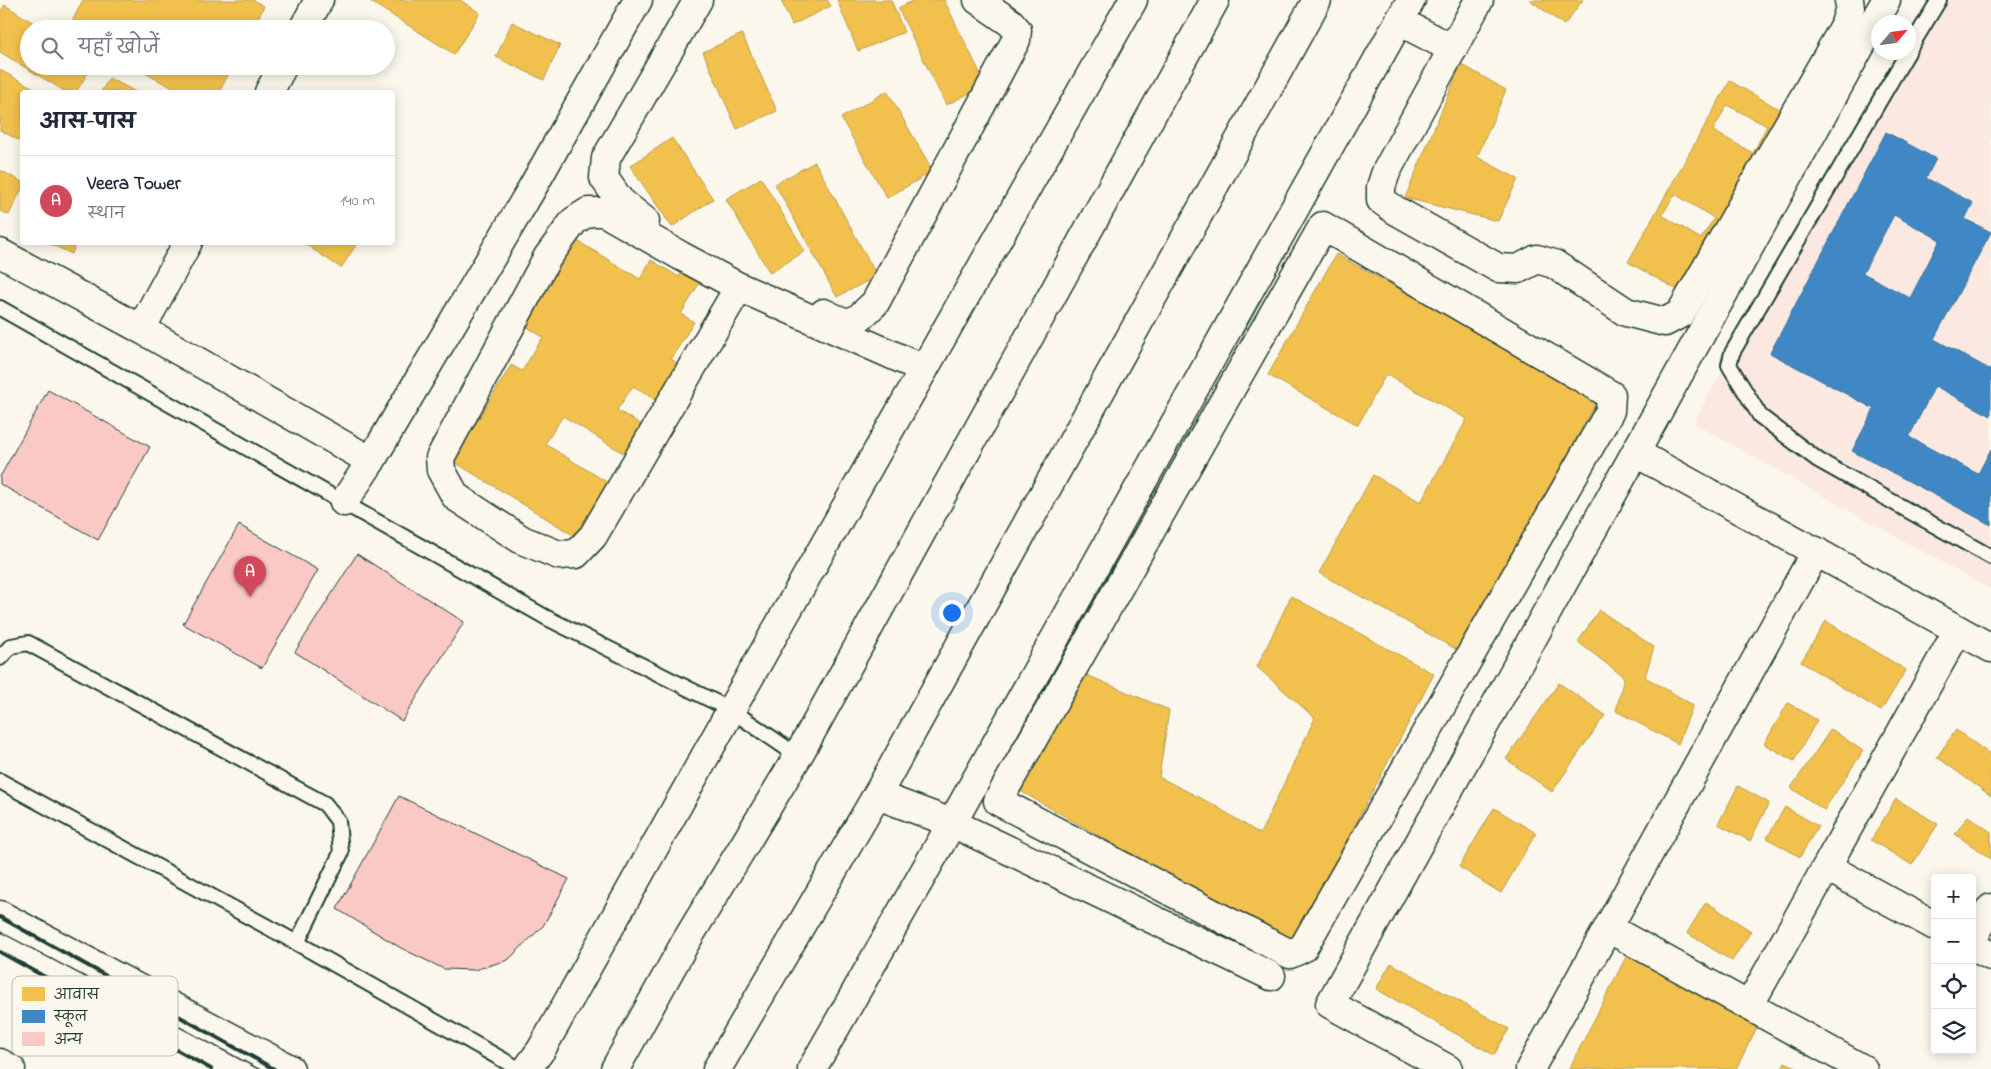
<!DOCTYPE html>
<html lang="hi">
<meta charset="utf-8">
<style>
body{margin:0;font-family:"Indie Flower","Playpen Sans Deva",sans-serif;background:#f2f2f3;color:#1f2937}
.controls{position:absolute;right:15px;bottom:15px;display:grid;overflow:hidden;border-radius:5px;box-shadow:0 2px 12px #0003}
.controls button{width:45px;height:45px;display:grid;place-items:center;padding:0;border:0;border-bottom:1px solid #e0e1e3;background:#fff;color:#1f2937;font:25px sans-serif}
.compass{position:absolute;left:1871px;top:15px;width:45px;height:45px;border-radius:50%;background:#fff;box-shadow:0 2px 12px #0003;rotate:62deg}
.you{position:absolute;left:951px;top:612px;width:18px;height:18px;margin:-12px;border:4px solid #fff;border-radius:50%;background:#1a73e8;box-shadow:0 0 0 8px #1a73e833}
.badge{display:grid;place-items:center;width:32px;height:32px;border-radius:50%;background:#d1495b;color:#fff;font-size:16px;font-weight:700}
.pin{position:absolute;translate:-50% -41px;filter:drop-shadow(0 1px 2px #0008)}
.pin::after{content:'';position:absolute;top:26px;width:18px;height:15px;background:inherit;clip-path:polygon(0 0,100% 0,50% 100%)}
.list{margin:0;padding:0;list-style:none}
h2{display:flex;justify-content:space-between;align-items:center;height:65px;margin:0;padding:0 20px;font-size:21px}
h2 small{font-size:16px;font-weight:400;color:#747a83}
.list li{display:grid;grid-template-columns:32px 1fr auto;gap:15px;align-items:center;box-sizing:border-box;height:90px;padding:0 20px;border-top:1px solid #e0e1e3}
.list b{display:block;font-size:19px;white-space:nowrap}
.list p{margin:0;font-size:16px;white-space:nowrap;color:#747a83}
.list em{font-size:16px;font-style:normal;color:#747a83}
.icon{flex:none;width:28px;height:28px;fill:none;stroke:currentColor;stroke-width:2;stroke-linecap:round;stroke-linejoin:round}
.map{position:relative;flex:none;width:1991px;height:1069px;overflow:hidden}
.search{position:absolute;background:#fff;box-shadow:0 2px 12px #0003;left:20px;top:20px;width:375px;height:55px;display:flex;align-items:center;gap:12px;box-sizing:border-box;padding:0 18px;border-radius:28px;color:#747a83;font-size:19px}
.panel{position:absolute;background:#fff;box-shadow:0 2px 12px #0003;left:20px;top:90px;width:375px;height:155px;border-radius:5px}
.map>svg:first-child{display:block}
</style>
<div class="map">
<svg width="1991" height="1069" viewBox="0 0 1991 1069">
<rect width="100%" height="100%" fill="#fbf7ec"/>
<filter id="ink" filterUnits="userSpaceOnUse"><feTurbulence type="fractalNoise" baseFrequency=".02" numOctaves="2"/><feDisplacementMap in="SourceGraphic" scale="10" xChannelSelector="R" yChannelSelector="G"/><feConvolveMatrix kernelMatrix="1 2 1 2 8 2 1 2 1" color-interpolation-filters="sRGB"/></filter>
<g filter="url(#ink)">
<polygon fill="#fbe9e1" points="1929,0 1991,0 1991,590 1693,423 1900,53 1908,52 1909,37"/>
<g fill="#f2c14e" stroke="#b39946" fill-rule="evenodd">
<polygon points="83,0 253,0 264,6 253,29 68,29"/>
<polygon points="372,0 460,0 480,13 454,54 371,2"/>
<polygon points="781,0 827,0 831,6 792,25"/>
<polygon points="837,0 891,0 904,32 858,51"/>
<polygon points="915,0 944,0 986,85 946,105 898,8"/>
<polygon points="1530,0 1583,0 1564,25"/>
<polygon points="5,5 43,29 29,29 29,66 92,66 76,92 66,92 0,52 0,12"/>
<polygon points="512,22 560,45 544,80 496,57"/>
<polygon points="742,34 777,111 737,129 703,52"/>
<polygon points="1461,64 1506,90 1477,157 1518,179 1498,221 1405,198"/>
<polygon points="131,66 233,66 219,92 181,92"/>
<polygon points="0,70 41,92 22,92 22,142 0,130"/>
<polygon points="109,78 136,92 101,92"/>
<path d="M1730,81L1784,112L1683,293L1628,262ZM1727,105L1767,126L1753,153L1713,131ZM1675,194L1714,218L1701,239L1662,215Z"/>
<polygon points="887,91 933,171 887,198 841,118"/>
<polygon points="672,138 713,199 672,227 630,166"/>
<polygon points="815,162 877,276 837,297 775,184"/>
<polygon points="0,170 22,182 22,188 9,215 0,211"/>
<polygon points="761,178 805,251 770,273 726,199"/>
<polygon points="576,240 640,279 651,260 679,277 684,268 702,279 681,314 694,322 671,359 682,366 660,403 633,386 617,410 645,427 628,456 563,416 545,444 610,484 578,538 453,461 511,365 522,371 543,337 524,325"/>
<polygon points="46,242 76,242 72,254"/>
<polygon points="302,242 358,242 341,268"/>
<polygon points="1336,254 1598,399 1459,651 1319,573 1373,475 1421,502 1467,419 1386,374 1358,425 1268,375"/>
<polygon points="1291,596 1434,674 1292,945 1015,788 1082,673 1169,710 1159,777 1214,805 1260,834 1315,718 1257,667"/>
<polygon points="1599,610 1654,647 1645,677 1693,705 1678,744 1616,711 1624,677 1578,642"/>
<polygon points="1826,621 1906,670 1881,711 1801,662"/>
<polygon points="1559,683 1605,715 1552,792 1506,759"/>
<polygon points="1788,703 1817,720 1794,761 1764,744"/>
<polygon points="1831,729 1863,751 1824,810 1791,788"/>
<polygon points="1956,730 1991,755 1991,796 1937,757"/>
<polygon points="1738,786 1769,803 1750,841 1718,824"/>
<polygon points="1896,799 1938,824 1912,865 1871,840"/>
<polygon points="1785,807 1818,826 1800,857 1767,838"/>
<polygon points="1494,808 1536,833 1501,893 1459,867"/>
<polygon points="1968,816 1991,832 1991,859 1955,834"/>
<polygon points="1706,902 1751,931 1732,961 1687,933"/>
<polygon points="1627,955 1759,1023 1736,1069 1569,1069"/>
<polygon points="1391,963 1509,1029 1494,1055 1376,989"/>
<polygon points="1785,1062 1800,1069 1782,1069"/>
</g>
<path fill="#3f88c5" stroke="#35729a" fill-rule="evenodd" d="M1886,132L1936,159L1926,178L1973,203L1965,219L1991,232L1934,339L1991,370V416L1935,386L1909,437L1978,474L1991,449V525L1852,451L1874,409L1770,353ZM1894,215L1940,240L1910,298L1863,273Z"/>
<g fill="#fac9c6" stroke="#1f3d34">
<polygon points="48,390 150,447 98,540 0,484 0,477"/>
<polygon points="239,525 318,570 262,668 183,624"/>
<polygon points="357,554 464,622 402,721 295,652"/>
<polygon points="399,796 569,879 543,926 508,960 474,970 444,969 401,948 337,909"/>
</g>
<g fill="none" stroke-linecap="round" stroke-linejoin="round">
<defs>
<g id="lane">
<polyline points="1908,51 1939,0"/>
<polyline points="1908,52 1732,353 1729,365 1760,416 1818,460 1991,557"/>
<polyline points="0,308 547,618 731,710 798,756"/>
<polyline points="0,658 11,646 28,643 325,804 338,821 341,853 297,943"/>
<polyline points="0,781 297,943 519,1069"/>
</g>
<g id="street">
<polyline points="1479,0 1386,172 1381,187 1381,200 1395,210 1498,268 1518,269 1537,259 1554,264 1626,312 1665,322 1680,314 1844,27 1850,8 1849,0"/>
<polyline points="1399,21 1453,49"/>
<polyline points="303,29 319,0"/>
<polyline points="269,92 283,66"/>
<polyline points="645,221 620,201 604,178 606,158 698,0"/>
<polygon points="1323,226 1611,395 1610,411 1303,948 1290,954 998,801"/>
<polyline points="0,253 141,329 371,461 344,502"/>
<polyline points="739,287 593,536 576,554 559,555 522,540 456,497 441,470 440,458 547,258 574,221 588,212 604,212 681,256 739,287 924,369"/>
<path d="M824,313C852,327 852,325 875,303L1016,40L1017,30L1011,23L978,0"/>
<polyline points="141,329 188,242"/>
<polyline points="1636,453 1991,648"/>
<polyline points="371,461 531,190 638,0"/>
<polyline points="877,795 952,823 1271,976"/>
<polyline points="1827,867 1935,926"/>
<polyline points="0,915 290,1069"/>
<polyline points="1608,928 1863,1069"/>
<polyline points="1972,939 1991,908"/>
<polyline points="1972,946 1991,956"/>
<polyline points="1749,1006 1958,630"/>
<polyline points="527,1069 541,1050 731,710 1133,0"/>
<polyline points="812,1069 952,823 1411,0"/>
<polyline points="1448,1069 1330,1004 1886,0"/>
<polyline points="1530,1069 1816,551"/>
</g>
<g id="secondary">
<polyline points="0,1063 11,1069"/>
<polyline points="615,1069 685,943 798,756 1215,0"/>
<polyline points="717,1069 877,795 1317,0"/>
</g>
</defs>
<use href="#lane" stroke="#1f3d34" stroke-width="18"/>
<use href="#street" stroke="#1f3d34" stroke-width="31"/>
<use href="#secondary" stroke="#1f3d34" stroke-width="31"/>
<use href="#lane" stroke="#fbf7ec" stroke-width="14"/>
<use href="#street" stroke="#fbf7ec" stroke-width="28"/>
<use href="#secondary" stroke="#fbf7ec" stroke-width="28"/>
<g stroke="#1f3d34" stroke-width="4">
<polyline points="0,917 274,1069"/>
<polyline points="0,952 211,1069"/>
</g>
</g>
</g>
<rect x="12" y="976" width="166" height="80" rx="8" fill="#fbf7ec" stroke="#b9bfb5" stroke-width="1"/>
<rect x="22" y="987" width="23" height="14" fill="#f2c14e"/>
<rect x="22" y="1010" width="23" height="13" fill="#3f88c5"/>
<rect x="22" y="1032" width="23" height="14" fill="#fac9c6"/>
<g font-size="14" fill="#1f3d34">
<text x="54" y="999">आवास</text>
<text x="54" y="1021">स्कूल</text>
<text x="54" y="1044">अन्य</text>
</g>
</svg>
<div class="controls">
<button>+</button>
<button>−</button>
<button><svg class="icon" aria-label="locate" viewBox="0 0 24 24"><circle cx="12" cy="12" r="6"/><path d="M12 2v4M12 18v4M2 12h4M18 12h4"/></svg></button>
<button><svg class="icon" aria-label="layers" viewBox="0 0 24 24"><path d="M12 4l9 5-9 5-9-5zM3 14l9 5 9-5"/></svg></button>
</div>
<svg class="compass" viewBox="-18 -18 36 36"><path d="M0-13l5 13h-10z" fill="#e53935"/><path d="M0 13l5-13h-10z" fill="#747a83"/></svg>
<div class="you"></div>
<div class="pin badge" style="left:250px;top:597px">A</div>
<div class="search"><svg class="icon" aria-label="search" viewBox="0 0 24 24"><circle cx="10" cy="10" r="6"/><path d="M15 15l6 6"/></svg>यहाँ खोजें</div>
<section class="panel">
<h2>आस-पास<small></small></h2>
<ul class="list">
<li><span class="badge">A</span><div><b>Veera Tower</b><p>स्थान</p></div><em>140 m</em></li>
</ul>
</section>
</div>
